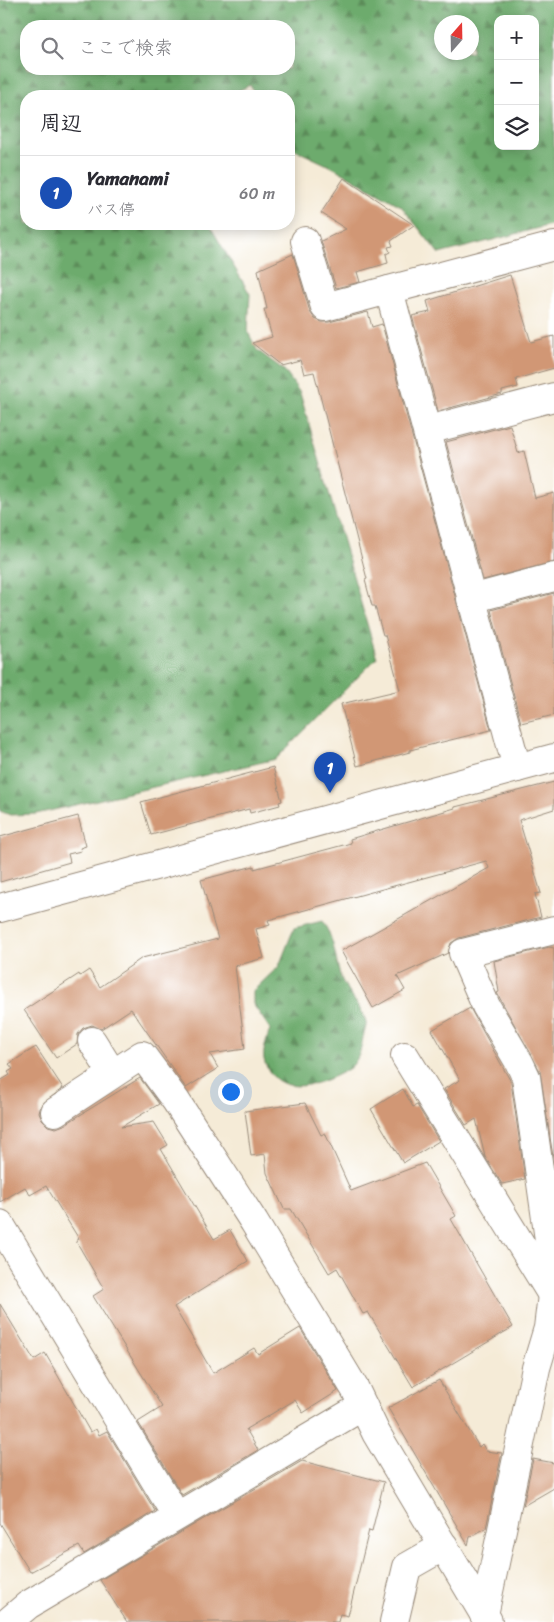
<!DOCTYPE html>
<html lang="ja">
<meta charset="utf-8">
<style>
body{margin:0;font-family:Sriracha,"Klee One",sans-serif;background:#f7f7f7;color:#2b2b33}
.controls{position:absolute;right:15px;top:15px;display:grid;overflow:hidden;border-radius:10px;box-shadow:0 2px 12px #0003}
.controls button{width:45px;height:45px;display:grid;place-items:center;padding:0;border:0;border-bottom:1px solid #e1e1e2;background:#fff;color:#2b2b33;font:25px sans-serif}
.compass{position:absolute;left:434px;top:15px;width:45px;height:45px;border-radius:50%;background:#fff;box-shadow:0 2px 12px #0003;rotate:20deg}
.you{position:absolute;left:230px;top:1091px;width:18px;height:18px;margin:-12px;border:4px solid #fff;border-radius:50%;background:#1a73e8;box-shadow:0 0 0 8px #1a73e833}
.badge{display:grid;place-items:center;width:32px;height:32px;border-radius:50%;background:#d1495b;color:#fff;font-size:16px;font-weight:700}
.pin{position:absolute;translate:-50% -41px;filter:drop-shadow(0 1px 2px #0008)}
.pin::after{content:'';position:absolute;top:26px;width:18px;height:15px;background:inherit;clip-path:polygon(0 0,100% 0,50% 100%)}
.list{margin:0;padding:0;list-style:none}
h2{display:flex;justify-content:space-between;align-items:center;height:65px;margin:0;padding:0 20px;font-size:21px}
h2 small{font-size:16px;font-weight:400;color:#7c7c81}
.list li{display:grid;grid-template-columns:32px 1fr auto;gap:15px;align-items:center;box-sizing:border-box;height:75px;padding:0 20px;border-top:1px solid #e1e1e2}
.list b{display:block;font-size:19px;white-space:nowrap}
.list p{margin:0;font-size:16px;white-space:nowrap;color:#7c7c81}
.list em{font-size:16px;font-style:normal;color:#7c7c81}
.icon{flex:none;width:28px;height:28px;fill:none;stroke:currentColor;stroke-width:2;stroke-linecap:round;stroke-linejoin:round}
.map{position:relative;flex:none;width:554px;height:1622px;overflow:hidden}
.search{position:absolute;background:#fff;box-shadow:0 2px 12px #0003;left:20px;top:20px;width:275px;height:55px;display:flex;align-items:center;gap:12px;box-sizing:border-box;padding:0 18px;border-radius:20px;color:#7c7c81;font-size:19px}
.panel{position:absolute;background:#fff;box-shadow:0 2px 12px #0003;left:20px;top:90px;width:275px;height:140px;border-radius:20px}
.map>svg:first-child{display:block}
</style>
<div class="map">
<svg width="554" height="1622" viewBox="0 0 554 1622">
<defs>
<pattern id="forest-firs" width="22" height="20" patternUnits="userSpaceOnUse" patternTransform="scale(1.25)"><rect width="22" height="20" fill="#6dab6d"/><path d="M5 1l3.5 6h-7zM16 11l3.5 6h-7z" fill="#5b8b59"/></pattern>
</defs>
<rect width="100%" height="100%" fill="#fff"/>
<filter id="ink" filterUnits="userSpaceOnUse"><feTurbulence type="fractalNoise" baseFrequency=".02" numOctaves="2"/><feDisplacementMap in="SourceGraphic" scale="10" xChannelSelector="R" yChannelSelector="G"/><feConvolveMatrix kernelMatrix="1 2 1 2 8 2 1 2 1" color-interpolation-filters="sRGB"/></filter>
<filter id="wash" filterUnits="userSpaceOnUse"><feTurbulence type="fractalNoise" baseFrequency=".0096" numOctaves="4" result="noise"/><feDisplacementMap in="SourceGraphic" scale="20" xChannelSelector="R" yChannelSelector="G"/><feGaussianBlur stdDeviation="1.12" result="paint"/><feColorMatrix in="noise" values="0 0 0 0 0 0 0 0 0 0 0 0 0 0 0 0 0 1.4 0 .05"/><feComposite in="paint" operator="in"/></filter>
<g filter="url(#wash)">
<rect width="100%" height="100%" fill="#f5ebd7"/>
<g fill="url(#forest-firs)" stroke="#546a46" fill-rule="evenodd">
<path d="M0,0H554V224L439,254L401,206L334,168L289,147V96H256L250,85L228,96H26V224H209L250,294L248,332L257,350L284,370L300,393L377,658L276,759L36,814L10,815L0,811ZM498,19H535V146H498ZM442,22H472V52H442ZM26,26H289V69H26Z"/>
<path d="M322,921C336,940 334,958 341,978C347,993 362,1007 366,1022C367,1026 364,1033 363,1037C362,1045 360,1055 355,1062C351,1069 343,1072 337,1075C313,1087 277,1096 265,1063C261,1053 267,1039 270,1029L253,1004V991L279,966L294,928Z"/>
</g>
<g id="blocks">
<g fill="#d19775">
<polygon points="344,178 414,225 391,241 393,246 388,247 390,252 386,254 388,263 357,272 360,282 336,288 321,241 346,229 321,213"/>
<polygon points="293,254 310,312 315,319 322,322 329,322 368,312 372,327 382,324 491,730 410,750 410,752 357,766 341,704 400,690 385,635 383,635 375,606 372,606 365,580 367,579 314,372 304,374 300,360 280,365 252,343 272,337 264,309 267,309 258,270"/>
<polygon points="510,275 531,342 554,336 554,368 516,379 518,387 502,391 502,394 438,411 412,316 430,312 427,301"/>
<polygon points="510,425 518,453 524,451 535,498 554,493 554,562 483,580 446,442"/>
<polygon points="554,593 554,715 521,723 491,610"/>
<polygon points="273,767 282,801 279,802 280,805 250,813 249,809 151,835 141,802"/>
<polygon points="554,782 554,809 519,820 541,893 535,894 541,917 459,938 451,943 448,953 397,976 405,990 373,1008 341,951 489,868 486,861 268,920 270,925 256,929 264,958 235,966 245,1049 210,1054 218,1068 186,1088 131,1009 101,1029 92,1025 83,1028 78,1034 77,1044 56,1058 24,1010 79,974 80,976 89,970 100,987 142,958 218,939 201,880 254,866 254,869 351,843 350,839 455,808 455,807"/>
<polygon points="78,816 86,846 80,848 81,851 68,854 70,862 0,882 0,837"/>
<polygon points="549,947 554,948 554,1164 540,1071 497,993 499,992 494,961"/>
<polygon points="470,1008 511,1082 525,1179 502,1184 485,1157 476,1119 466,1125 444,1089 460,1080 432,1030"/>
<polygon points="36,1047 63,1088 41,1105 39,1113 42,1120 48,1126 56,1128 64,1125 140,1078 159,1104 121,1127 154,1122 168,1145 161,1149 214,1239 230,1230 248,1261 174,1307 213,1373 254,1348 258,1354 300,1328 338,1391 303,1413 295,1400 246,1429 258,1450 182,1495 138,1422 162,1407 93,1296 104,1289 76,1241 79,1239 46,1186 30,1195 25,1187 0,1202 0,1081 10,1075 8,1072 13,1069 9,1064"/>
<polygon points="403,1089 413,1107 417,1105 439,1141 403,1163 371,1109"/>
<polygon points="305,1103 321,1135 325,1133 351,1191 425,1163 456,1216 451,1219 513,1327 413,1387 368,1312 363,1314 337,1268 329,1273 291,1209 284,1209 267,1173 265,1154 251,1156 245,1111"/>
<polygon points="0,1304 34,1360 45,1353 90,1432 96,1429 99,1435 107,1431 155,1511 84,1554 79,1546 30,1572 0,1523"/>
<polygon points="439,1380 479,1447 482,1444 486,1451 502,1453 486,1528 470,1537 468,1545 388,1408"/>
<polygon points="533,1459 554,1463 554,1488 523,1506"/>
<polygon points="302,1461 384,1482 372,1531 369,1530 348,1616 340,1614 338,1622 127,1622 100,1580"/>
</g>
</g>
</g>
<g filter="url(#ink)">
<use href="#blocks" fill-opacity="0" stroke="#988a7a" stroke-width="1"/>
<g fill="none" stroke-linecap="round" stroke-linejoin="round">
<defs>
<g id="minor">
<polyline points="305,241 325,307 554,246"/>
<polyline points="389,290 517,768"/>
<polyline points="428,430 554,397"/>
<polyline points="471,599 554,577"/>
<polyline points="92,1041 112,1073"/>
<polyline points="405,1056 552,1295"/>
<polyline points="55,1112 142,1055 176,1101 254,1222 355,1389 376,1433 488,1621"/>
<polyline points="0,1224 176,1515"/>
<polyline points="484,1615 536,1368 548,1328 552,1295 551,1254 526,1077 519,1062 486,1006 463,953 554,930"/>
<polyline points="8,1622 28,1605 363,1406"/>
<polyline points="394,1622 407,1567 444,1546"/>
</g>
<polyline id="tertiary" points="0,908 554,758"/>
</defs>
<use href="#minor" stroke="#988a7a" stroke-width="30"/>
<use href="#tertiary" stroke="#988a7a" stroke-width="30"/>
<use href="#minor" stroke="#fff" stroke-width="28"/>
<use href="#tertiary" stroke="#fff" stroke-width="28"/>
</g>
</g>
</svg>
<div class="controls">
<button>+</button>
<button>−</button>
<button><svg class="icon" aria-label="layers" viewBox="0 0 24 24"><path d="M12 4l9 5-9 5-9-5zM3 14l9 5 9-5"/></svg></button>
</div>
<svg class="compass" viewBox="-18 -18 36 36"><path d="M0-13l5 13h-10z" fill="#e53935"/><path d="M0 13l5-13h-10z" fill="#7c7c81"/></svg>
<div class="you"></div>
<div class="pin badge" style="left:330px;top:793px;background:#1a4fb4">1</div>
<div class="search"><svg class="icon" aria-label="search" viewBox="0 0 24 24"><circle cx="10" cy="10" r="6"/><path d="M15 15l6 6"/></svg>ここで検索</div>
<section class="panel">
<h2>周辺<small></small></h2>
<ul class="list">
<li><span class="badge" style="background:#1a4fb4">1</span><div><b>Yamanami</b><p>バス停</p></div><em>60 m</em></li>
</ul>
</section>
</div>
